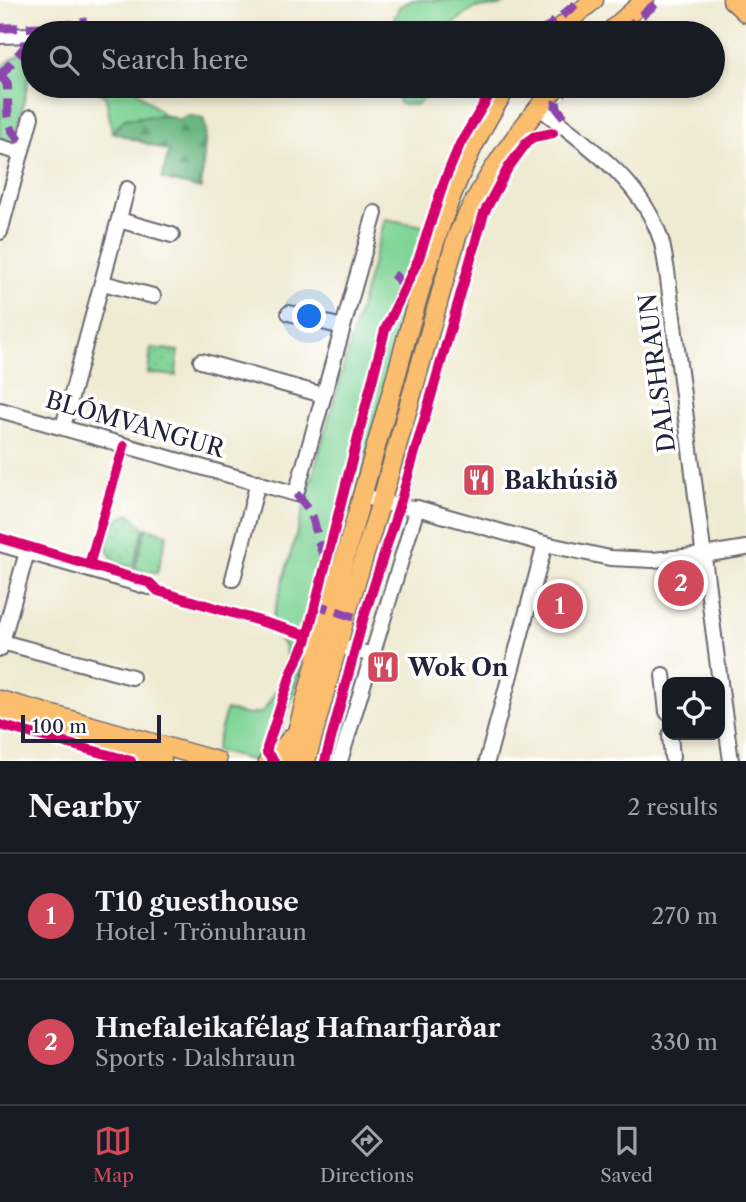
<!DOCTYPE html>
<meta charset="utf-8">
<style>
body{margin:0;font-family:"Libre Caslon Text",serif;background:#20242c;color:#f1f3f6}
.controls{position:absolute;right:21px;bottom:21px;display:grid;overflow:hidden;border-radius:14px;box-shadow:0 4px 10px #0003}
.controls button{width:63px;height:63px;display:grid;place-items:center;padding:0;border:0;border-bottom:2px solid #363941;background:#171b24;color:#f1f3f6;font:35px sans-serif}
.scale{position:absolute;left:21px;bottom:18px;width:140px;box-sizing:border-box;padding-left:7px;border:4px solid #22223b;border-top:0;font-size:19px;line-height:24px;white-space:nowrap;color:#22223b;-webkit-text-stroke:5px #fff;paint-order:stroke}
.you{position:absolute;left:310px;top:317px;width:24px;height:24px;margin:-18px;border:5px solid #fff;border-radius:50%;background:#1a73e8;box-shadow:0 0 0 10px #1a73e833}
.badge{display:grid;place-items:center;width:46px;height:46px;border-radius:50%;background:#d1495b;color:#fff;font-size:23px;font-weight:700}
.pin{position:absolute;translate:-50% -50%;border:4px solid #fff;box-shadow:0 2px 7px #0006}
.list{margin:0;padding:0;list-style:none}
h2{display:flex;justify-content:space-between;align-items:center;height:91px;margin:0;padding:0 28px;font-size:30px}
h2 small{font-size:23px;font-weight:400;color:#9ea1a6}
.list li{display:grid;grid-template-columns:46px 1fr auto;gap:21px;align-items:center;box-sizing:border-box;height:126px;padding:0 28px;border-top:2px solid #363941}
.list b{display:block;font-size:26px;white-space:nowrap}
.list p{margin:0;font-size:23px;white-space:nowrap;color:#9ea1a6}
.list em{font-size:23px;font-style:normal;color:#9ea1a6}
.icon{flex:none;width:38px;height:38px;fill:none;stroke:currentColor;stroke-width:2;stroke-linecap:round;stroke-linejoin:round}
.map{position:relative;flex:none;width:746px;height:761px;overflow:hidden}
.search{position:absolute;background:#171b24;box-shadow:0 4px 10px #0003;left:21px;right:21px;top:21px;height:77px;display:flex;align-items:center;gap:18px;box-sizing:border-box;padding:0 24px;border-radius:38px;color:#9ea1a6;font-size:26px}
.sheet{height:343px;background:#171b24}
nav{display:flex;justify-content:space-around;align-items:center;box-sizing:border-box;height:98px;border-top:2px solid #363941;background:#171b24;font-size:19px;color:#9ea1a6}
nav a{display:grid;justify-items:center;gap:4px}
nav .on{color:#d1495b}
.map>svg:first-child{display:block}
</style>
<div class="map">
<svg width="746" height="761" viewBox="0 0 746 761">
<defs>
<pattern id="forest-firs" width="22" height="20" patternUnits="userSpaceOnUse" patternTransform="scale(1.75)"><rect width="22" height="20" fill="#68b680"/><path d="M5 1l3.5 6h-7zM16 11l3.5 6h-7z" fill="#55946a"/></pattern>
<pattern id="park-dots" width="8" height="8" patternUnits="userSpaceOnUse" patternTransform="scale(1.75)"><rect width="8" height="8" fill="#80d497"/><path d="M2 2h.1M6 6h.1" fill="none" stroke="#6eb683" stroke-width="1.8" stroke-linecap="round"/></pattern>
</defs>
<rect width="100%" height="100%" fill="#fff"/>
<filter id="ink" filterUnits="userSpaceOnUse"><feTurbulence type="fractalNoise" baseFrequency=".0143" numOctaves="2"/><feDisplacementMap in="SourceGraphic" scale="14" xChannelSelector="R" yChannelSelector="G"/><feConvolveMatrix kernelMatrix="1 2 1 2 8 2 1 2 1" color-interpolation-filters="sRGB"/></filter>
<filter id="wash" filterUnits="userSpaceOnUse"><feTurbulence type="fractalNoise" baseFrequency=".00686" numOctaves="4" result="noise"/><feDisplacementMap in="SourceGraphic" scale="28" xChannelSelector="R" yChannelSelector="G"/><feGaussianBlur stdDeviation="1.57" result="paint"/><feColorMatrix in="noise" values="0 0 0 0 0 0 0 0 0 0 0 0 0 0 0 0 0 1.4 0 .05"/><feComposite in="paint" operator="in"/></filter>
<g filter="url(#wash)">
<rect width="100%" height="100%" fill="#efead2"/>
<g fill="#80d497" stroke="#517b69" stroke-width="2">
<polygon points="412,0 510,0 499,6 475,8 439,33 392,33 392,25 399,7"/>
<polygon points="29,47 33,49 33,59 15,142 0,138 0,68"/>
<polygon points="90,86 131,86 164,115 125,119 112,132 106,97"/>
<polygon points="391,86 434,86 417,105 400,104"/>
<path d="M385,219L429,227L427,250L315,636L307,650L278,741L264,756L250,760L215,751L226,710L248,715L263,712C276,690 293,671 284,645L269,631Z"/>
<polygon points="146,528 167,534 157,573 135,568"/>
</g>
<polygon fill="url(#forest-firs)" stroke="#456c5e" stroke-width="2" points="164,115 180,120 187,115 203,118 206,129 201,189 162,179 169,151 112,132 125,119"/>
<g fill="url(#park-dots)" stroke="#517b69" stroke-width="2">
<polygon points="151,348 178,351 176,376 148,373"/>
<path d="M130,514L144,528L133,567C128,566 121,565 117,562C96,547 110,519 130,514Z"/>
</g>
</g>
<g filter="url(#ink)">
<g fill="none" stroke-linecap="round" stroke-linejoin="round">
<defs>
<g id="minor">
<polyline points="61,33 81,30"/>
<polyline points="0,36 33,35"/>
<path d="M539,107C585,144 642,180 661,240C664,250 665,261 667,271L720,682"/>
<polyline points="0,147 21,153"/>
<polyline points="119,220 172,235"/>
<polyline points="0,232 31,117"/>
<polyline points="103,283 153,296"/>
<polyline points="289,313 342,327"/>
<polyline points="201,361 323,395"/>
<polyline points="0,410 296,494 375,213"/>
<polyline points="63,427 127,189"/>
<polyline points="371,498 399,507 417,508 545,544 610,558 653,560 703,555 746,548"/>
<polyline points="0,544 149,587"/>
<polyline points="233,579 258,482"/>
<polyline points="2,642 132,677"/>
<polyline points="329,643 372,655"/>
<polyline points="0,649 27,552"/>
<polyline points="663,675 667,712"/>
<polyline points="720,683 731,761"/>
<polyline points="670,735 672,757"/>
<polyline points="340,761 417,508"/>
<polyline points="487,761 545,544"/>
</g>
<g id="major">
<polyline points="732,0 746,13"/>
<polyline points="554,33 594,0"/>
<polyline points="608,33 645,0"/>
<polyline points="0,700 217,761"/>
<polyline points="0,717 162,761"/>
<polyline points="268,761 278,754 292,737"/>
<path d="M289,761C323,636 357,511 393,387C422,283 447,176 508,86"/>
<path d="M306,761L346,615L384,492L457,236C484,177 515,134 557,86"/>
</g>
</defs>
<use href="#minor" stroke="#6a6870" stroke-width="18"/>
<use href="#major" stroke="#6a6870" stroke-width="21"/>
<use href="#minor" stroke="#fff" stroke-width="14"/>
<use href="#major" stroke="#fbbd6e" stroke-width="18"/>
<g stroke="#8e44ad" stroke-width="9" stroke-dasharray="18 9" stroke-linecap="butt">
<polyline points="0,28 51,27 87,22"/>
<polyline points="541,33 581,0"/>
<polyline points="621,33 660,0"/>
<path d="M0,75L7,83C10,106 1,127 24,143"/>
<polyline points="0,76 25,47 24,36"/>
<polyline points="564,117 557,108 556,102 568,86"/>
<polyline points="393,274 405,286"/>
<path d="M296,494C319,516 312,527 323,554"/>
<polyline points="311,603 363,620"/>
</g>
<defs>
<g id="cycleway">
<polyline points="124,446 89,565 150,583 158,591 307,635"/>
<polyline points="0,538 89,565"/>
<polyline points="0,725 131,761"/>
<polyline points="274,761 267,753 267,748 292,671 306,642 385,330 419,258 444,182 460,144 495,86"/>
<polyline points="325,761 363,620 399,507 484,213 508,168 527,142 533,137 553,133"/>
</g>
</defs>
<use href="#cycleway" stroke="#fff" stroke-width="15"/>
<use href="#cycleway" stroke="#d6006c" stroke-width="10"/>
</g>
</g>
<defs>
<symbol id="restaurant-square" viewBox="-11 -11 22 22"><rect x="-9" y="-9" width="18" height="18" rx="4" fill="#d1495b" stroke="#fff"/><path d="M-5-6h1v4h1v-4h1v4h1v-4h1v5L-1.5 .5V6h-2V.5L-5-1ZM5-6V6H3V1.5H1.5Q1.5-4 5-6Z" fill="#fff"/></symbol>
</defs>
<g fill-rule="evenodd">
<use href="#restaurant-square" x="460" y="461" width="38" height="38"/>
<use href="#restaurant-square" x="364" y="648" width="38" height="38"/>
</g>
<g text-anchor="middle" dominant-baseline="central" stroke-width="7" stroke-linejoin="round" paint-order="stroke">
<g font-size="24" fill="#22223b" stroke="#fff">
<text transform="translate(657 373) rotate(-97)">DALSHRAUN</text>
<text transform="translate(135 424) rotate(16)">BLÓMVANGUR</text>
</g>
<g font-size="24" font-weight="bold" fill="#22223b" stroke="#fff" text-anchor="start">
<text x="504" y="480">Bakhúsið</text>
<text x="408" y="667">Wok On</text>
</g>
</g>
</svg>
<div class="controls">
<button><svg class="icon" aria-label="locate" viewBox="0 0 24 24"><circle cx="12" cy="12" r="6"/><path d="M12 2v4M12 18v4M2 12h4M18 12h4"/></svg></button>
</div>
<div class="scale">100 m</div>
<div class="you"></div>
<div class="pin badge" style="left:560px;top:606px">1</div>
<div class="pin badge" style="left:681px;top:583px">2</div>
<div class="search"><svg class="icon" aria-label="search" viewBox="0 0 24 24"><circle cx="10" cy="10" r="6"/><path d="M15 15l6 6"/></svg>Search here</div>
</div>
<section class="sheet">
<h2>Nearby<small>2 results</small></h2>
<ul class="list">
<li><span class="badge">1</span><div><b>T10 guesthouse</b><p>Hotel · Trönuhraun</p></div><em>270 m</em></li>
<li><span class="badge">2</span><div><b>Hnefaleikafélag Hafnarfjarðar</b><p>Sports · Dalshraun</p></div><em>330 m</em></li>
</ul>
</section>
<nav>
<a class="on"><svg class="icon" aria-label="map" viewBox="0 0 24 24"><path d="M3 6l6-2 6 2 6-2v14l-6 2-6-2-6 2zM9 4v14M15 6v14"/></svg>Map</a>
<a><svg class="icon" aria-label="directions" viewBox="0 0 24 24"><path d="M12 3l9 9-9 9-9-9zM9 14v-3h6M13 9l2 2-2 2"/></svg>Directions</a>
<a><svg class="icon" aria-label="saved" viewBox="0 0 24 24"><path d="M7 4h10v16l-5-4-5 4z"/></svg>Saved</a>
</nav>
